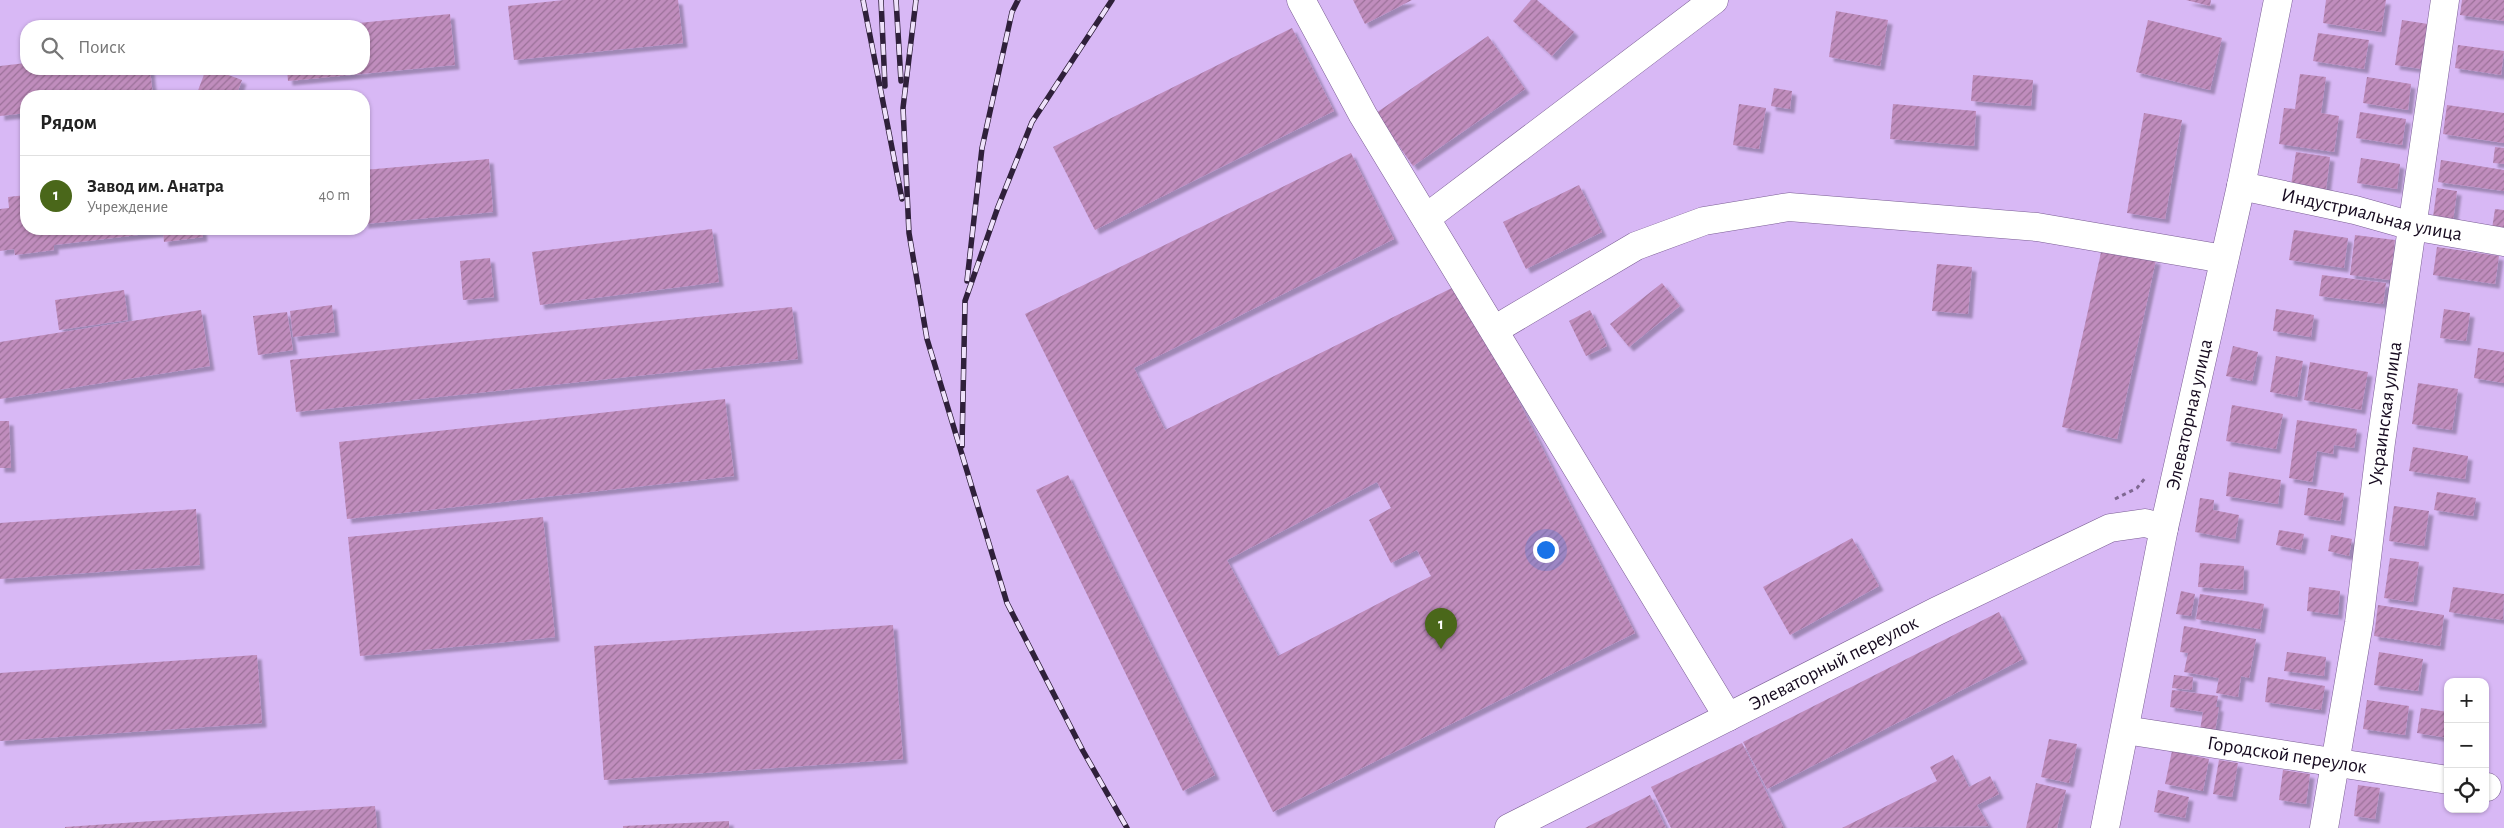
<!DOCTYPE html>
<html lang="ru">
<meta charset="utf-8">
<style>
body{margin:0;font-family:"Alegreya Sans",sans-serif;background:#f2f2f2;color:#222}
.controls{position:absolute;right:15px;bottom:15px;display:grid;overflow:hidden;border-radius:10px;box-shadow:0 1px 4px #0004}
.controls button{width:45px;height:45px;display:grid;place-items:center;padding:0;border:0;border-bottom:1px solid #e0e0e0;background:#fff;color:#222;font:25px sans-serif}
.you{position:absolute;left:1545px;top:549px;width:18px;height:18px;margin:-12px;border:4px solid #fff;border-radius:50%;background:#1a73e8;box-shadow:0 0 0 8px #1a73e833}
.badge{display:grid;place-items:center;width:32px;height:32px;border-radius:50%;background:#4a671a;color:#fff;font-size:16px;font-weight:700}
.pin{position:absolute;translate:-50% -41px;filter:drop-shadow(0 1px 2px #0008)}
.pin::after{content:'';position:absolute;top:26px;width:18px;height:15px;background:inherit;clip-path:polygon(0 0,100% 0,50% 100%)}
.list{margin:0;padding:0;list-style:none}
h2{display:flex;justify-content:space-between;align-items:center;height:65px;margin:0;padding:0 20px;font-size:21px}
h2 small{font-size:16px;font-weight:400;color:#767676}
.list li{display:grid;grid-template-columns:32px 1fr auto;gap:15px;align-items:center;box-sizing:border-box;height:80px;padding:0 20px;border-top:1px solid #e0e0e0}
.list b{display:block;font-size:19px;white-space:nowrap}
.list p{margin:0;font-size:16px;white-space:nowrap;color:#767676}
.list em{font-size:16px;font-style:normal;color:#767676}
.icon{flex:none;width:28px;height:28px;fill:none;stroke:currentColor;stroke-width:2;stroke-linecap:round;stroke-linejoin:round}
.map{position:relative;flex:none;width:2504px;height:828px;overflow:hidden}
.search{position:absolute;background:#fff;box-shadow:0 1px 4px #0004;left:20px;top:20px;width:350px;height:55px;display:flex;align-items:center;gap:12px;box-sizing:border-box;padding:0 18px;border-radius:20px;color:#767676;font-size:19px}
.panel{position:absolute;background:#fff;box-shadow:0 1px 4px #0004;left:20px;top:90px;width:350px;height:145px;border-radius:20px}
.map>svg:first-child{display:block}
</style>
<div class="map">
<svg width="2504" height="828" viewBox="0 0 2504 828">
<defs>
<pattern id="building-hatch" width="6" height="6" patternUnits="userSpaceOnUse" patternTransform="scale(1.25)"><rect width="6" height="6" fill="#c08dbd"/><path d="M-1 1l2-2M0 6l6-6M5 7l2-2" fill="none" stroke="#9b7199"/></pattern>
<filter id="shadow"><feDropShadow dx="4.5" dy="4.5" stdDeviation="1" flood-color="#0004"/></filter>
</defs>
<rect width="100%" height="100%" fill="#d8b8f5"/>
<g fill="url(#building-hatch)" fill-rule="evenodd" filter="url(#shadow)">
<polygon points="564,0 678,0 683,43 514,60 508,6"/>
<polygon points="1353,0 1412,0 1365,24"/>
<polygon points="1531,0 1537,0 1574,32 1552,56 1513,21"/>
<polygon points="2186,0 2211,0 2210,6"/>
<polygon points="2326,0 2386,0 2381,32 2323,23"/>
<polygon points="2462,0 2504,0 2504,21 2460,15"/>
<polygon points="1836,11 1888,20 1880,66 1829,57"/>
<polygon points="450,14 455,65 288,81 287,69 364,69 364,26 338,25"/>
<polygon points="2148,20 2222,38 2210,90 2136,72"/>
<polygon points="2402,20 2428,24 2422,69 2395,65"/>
<polygon points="1292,28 1334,111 1095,230 1053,147"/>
<polygon points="2318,33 2369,40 2364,69 2313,61"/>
<polygon points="1488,36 1525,89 1413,166 1376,113"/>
<polygon points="2458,45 2504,51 2501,75 2455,68"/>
<polygon points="26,63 26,69 150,69 153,96 26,96 26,113 0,116 0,66"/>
<polygon points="206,69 212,69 242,80 236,96 196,96"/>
<polygon points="2300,74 2326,77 2321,113 2339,116 2334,152 2279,144 2284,108 2295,109"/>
<polygon points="1973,75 2033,80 2031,106 1971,101"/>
<polygon points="2367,77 2411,84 2408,110 2363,103"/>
<polygon points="1774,88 1792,91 1790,109 1771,106"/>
<polygon points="1739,104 1766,108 1759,149 1733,145"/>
<polygon points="1893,104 1976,111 1974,146 1890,139"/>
<polygon points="2447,105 2504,113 2504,143 2443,134"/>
<polygon points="2360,112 2406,119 2402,145 2356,138"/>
<polygon points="2144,113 2182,120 2165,219 2127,213"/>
<polygon points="2495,147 2504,148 2504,164 2493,163"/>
<polygon points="2296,152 2330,157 2326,190 2291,185"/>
<path d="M1351,153L1394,239L1134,368L1165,430L1460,284L1635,633L1273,812L1025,314ZM1377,482L1391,508L1369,520L1391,563L1417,550L1431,576L1278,656L1227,560Z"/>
<polygon points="2361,158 2400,164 2397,189 2357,183"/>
<polygon points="489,159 493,212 364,224 364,170"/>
<polygon points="2441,160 2504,170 2504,191 2438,182"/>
<polygon points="1579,185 1602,232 1526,269 1503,222"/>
<polygon points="2437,188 2457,191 2453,221 2433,217"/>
<polygon points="26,195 26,229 202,229 203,237 164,242 163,232 54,245 54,250 15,255 14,249 0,251 0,209 9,208 8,197"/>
<polygon points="2495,209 2504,210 2504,230 2492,229"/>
<polygon points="712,229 719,282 540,305 532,252"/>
<polygon points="2294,230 2348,238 2344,268 2289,260"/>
<polygon points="2355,235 2395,240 2390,280 2350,275"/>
<polygon points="2437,247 2499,256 2495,284 2433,275"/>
<polygon points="2102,248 2156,260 2117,439 2062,427"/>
<polygon points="490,258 494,297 463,300 460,261"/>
<polygon points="1937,264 1972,267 1968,314 1932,311"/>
<polygon points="2322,275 2386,283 2383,304 2319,296"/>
<polygon points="1662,283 1680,306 1629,347 1610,324"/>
<polygon points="124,290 128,320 59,330 55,300"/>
<polygon points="332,305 335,332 293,337 290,311"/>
<polygon points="792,307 798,359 296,412 290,360"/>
<polygon points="2276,309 2314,315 2311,337 2273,331"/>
<polygon points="2444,309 2470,313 2466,341 2440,338"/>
<polygon points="201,310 210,366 0,399 0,342"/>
<polygon points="1590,310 1607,346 1586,356 1569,321"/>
<polygon points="287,312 293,350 258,355 253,316"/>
<polygon points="2233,346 2258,352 2252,381 2226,376"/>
<polygon points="2478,348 2504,352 2504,383 2474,378"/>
<polygon points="2276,356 2303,361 2297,397 2270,392"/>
<polygon points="2310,362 2368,372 2361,410 2304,400"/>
<polygon points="2418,383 2458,389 2452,430 2412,424"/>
<polygon points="725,399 734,476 347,519 339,442"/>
<polygon points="2232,405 2283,414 2276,449 2226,441"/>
<polygon points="2297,420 2357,429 2354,448 2334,445 2333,454 2317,451 2312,482 2289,478"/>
<polygon points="0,421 9,421 11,468 0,468"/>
<polygon points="2413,447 2468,456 2465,479 2409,471"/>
<polygon points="2229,472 2281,480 2278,504 2226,496"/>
<polygon points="1068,475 1215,775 1183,791 1036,490"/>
<polygon points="2308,488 2344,493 2340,521 2304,515"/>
<polygon points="2437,492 2476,498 2473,516 2434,510"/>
<polygon points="2200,498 2214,500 2213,510 2239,515 2235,539 2195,532"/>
<polygon points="2394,506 2429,511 2424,546 2389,541"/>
<polygon points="196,509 200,565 0,579 0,523"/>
<polygon points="543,517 555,637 360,656 348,537"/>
<polygon points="2279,530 2304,534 2301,550 2276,545"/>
<polygon points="2331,535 2352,539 2349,556 2328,551"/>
<polygon points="1852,538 1879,586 1790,635 1763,587"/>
<polygon points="2390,558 2419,562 2413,602 2384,598"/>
<polygon points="2200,563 2244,566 2243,590 2198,587"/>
<polygon points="2309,587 2340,591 2338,615 2307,611"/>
<polygon points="2453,587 2504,594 2503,620 2449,612"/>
<polygon points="2181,591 2195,594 2191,616 2176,614"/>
<polygon points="2200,594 2264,604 2260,629 2196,619"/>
<polygon points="2378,605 2444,615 2440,646 2374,636"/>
<polygon points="1999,612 2023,659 1767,789 1743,742"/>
<polygon points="893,625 903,759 604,780 594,646"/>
<polygon points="2184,626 2256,639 2249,678 2241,676 2238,697 2216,693 2219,678 2184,672 2188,653 2180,652"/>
<polygon points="2287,652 2326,657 2324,676 2284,671"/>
<polygon points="2379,652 2423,659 2418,691 2374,685"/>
<polygon points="257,655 262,723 0,741 0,673"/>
<polygon points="2174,675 2193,677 2192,690 2172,688"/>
<polygon points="2268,677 2325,686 2321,710 2265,702"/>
<polygon points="2172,690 2218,696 2216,707 2219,707 2215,732 2200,730 2203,712 2170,707"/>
<polygon points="2367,700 2409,706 2405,735 2363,729"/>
<polygon points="2421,708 2448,712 2448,738 2417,733"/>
<polygon points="2049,739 2077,744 2069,783 2041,777"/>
<polygon points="1742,743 1784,828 1671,828 1651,787"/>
<polygon points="2172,751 2209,759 2203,791 2165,784"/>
<polygon points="1953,755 1969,787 1990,776 1999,794 1977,805 1989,826 1842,828 1937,781 1930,767"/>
<polygon points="2219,760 2238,763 2232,797 2213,794"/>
<polygon points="2283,770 2310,774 2306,804 2279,800"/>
<polygon points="2036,783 2066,790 2057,828 2026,828"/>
<polygon points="2358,785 2380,788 2375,819 2354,816"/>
<polygon points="2158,790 2189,797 2185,818 2154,812"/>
<polygon points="1650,795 1666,828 1585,828"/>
<polygon points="375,806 377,828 65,828 65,827"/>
<polygon points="729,821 729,828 623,828 623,826"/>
</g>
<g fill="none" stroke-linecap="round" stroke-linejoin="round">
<defs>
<g id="minor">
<polyline points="1301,0 1363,115 1728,717"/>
<path id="s1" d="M2241,186L2355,210L2412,226L2504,242"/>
<polyline points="1426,218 1714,0"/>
<polyline points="1494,330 1636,246 1704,221 1789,207 2037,227 2224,259"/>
<path id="s2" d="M2125,730L2448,780"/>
<polyline points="2485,787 2487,787"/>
<path id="s3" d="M2324,828L2359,623L2381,442L2445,0"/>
</g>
<g id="major">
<path id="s4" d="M1509,828L1937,611L2110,528L2145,523L2164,528"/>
<path id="s5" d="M2105,828L2164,528L2241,186L2278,0"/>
</g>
</defs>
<use href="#minor" stroke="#7a5d94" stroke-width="29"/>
<use href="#major" stroke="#7a5d94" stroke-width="29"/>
<polyline stroke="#7f6892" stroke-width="3" stroke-dasharray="4 4" stroke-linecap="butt" points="2115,499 2137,488 2146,477"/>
<use href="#minor" stroke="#fff" stroke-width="28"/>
<use href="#major" stroke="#fff" stroke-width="28"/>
<defs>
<g id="rail">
<polyline points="863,0 902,199"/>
<polyline points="881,0 885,86"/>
<polyline points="896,0 901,81"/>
<polyline points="916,0 903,108 909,233 927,339 1007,603 1083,751 1127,828"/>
<polyline points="967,281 982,148 1012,12 1018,0"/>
<polyline points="962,446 965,301 998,207 1032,122 1112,0"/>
</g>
</defs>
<use href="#rail" stroke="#2f203a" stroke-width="5.5"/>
<use href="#rail" stroke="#efe2fb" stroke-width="4" stroke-dasharray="11" stroke-linecap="butt"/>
</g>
<g text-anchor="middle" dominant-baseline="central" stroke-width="4" stroke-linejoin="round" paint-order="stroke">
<g font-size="20" fill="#160a1f" stroke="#efe2fb">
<text stroke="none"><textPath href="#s1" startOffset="134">Индустриальная улица</textPath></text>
<text stroke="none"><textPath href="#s5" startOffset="422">Элеваторная улица</textPath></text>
<text stroke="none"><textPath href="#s3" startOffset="419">Украинская улица</textPath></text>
<text stroke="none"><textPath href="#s4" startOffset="364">Элеваторный переулок</textPath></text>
<text stroke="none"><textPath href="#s2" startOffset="164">Городской переулок</textPath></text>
</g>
</g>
</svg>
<div class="controls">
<button>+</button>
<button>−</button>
<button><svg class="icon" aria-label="locate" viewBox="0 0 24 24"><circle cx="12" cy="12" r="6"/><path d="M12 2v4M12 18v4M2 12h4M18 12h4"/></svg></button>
</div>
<div class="you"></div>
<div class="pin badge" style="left:1441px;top:649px">1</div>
<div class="search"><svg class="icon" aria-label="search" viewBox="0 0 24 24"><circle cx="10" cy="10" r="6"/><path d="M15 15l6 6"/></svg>Поиск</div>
<section class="panel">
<h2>Рядом<small></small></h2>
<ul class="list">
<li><span class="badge">1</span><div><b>Завод им. Анатра</b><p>Учреждение</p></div><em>40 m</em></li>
</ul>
</section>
</div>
